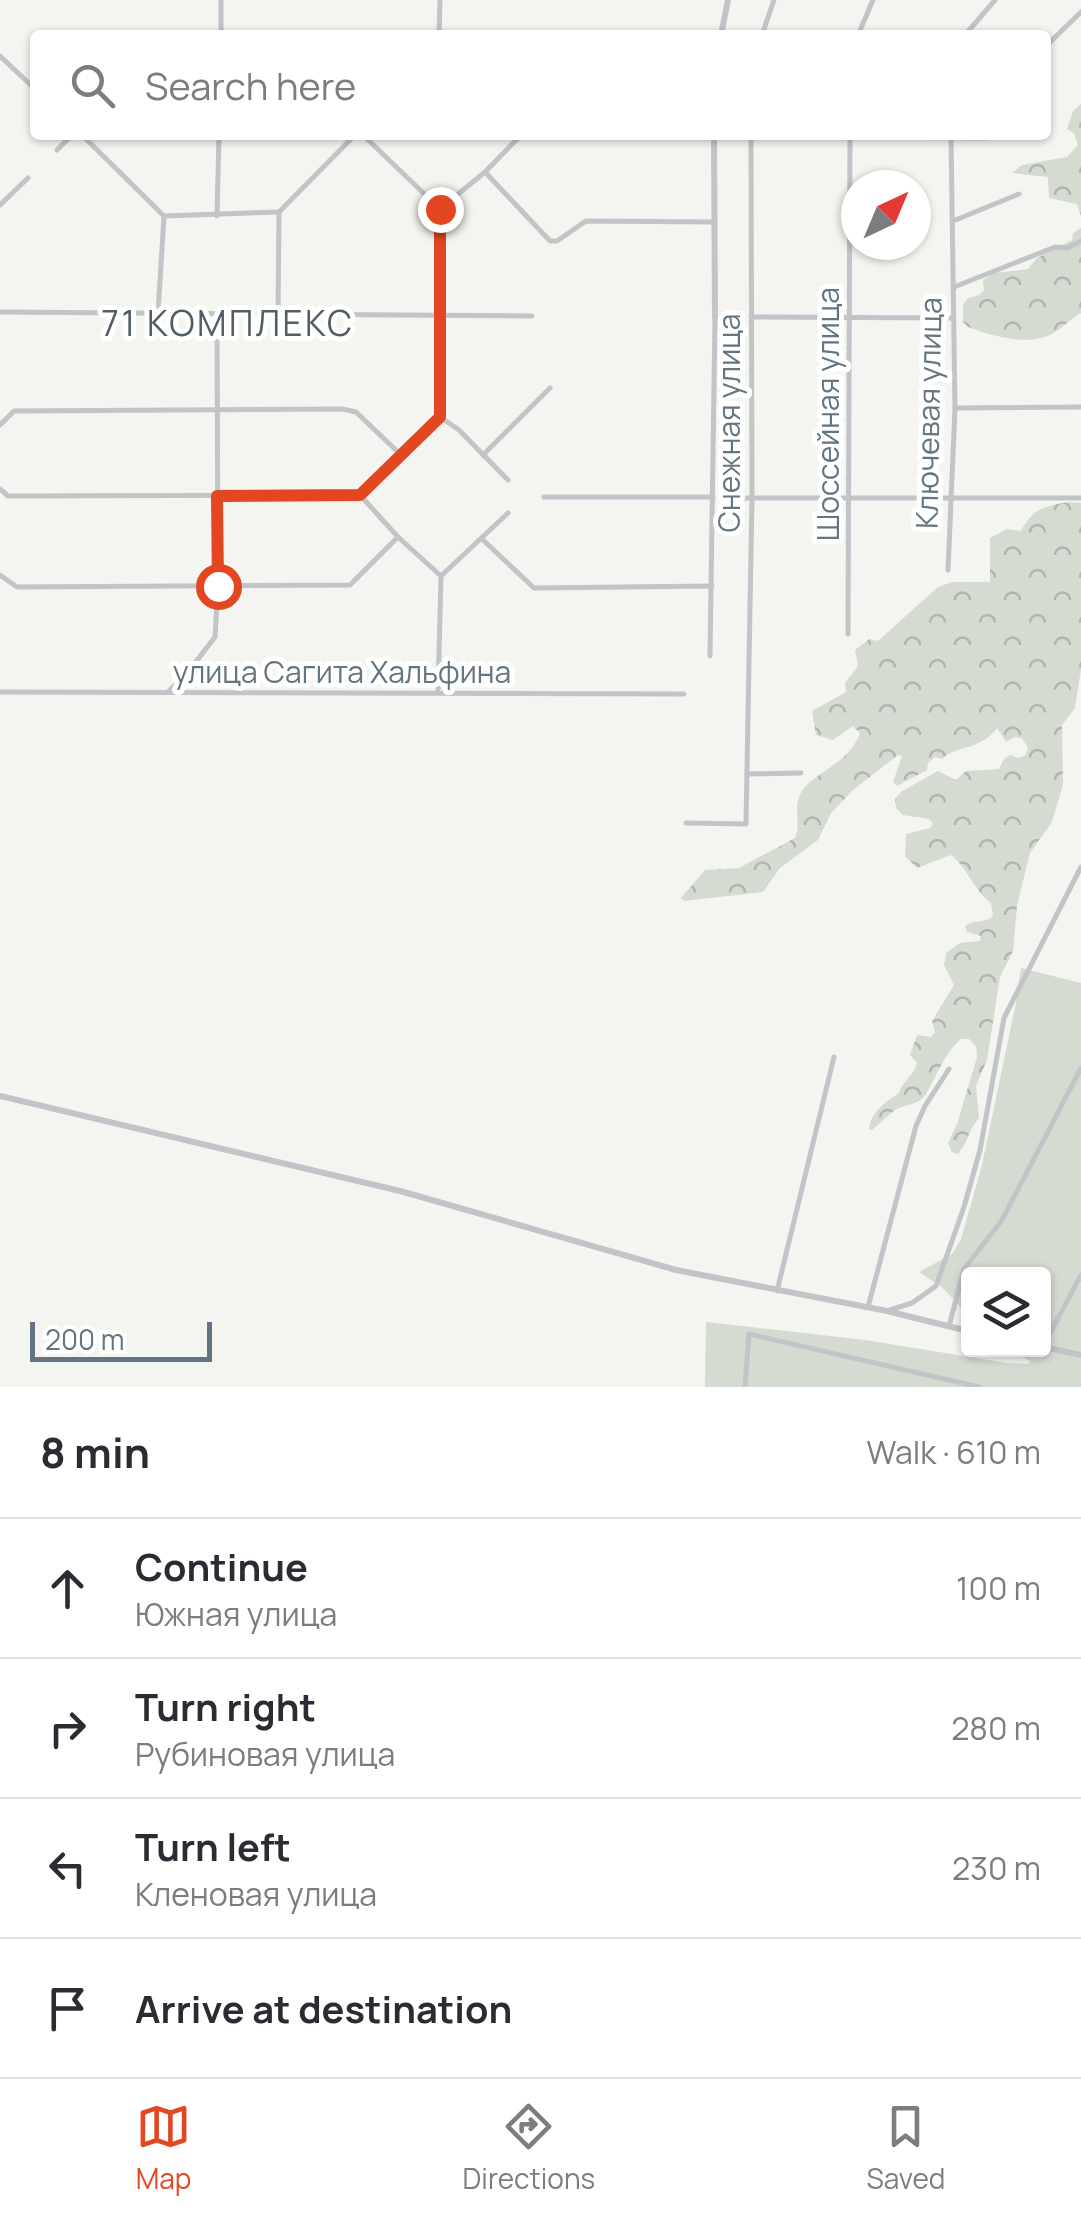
<!DOCTYPE html>
<meta charset="utf-8">
<style>
body{margin:0;font-family:Manrope,sans-serif;background:#f2f2f3;color:#2b2b33}
.controls{position:absolute;right:30px;bottom:30px;display:grid;overflow:hidden;border-radius:10px;box-shadow:0 2px 8px #0004}
.controls button{width:90px;height:90px;display:grid;place-items:center;padding:0;border:0;border-bottom:2px solid #e1e1e2;background:#fff;color:#2b2b33;font:50px sans-serif}
.compass{position:absolute;left:841px;top:170px;width:90px;height:90px;border-radius:50%;background:#fff;box-shadow:0 2px 8px #0004;rotate:44deg}
.scale{position:absolute;left:30px;bottom:25px;width:182px;box-sizing:border-box;padding-left:10px;border:5px solid #637581;border-top:0;font-size:28px;line-height:35px;white-space:nowrap;color:#637581;-webkit-text-stroke:8px #fff;paint-order:stroke}
.stop{position:absolute;width:30px;height:30px;margin:-22px;border:8px solid #e24722;border-radius:50%;background:#fff}
.stop.end{background:#e24722;border-color:#fff;box-shadow:0 2px 10px #0008}
.list{margin:0;padding:0;list-style:none}
h2{display:flex;justify-content:space-between;align-items:center;height:130px;margin:0;padding:0 40px;font-size:42px}
h2 small{font-size:32px;font-weight:400;color:#7c7c81}
.list li{display:grid;grid-template-columns:65px 1fr auto;gap:30px;align-items:center;box-sizing:border-box;height:140px;padding:0 40px;border-top:2px solid #e1e1e2}
.list b{display:block;font-size:38px;white-space:nowrap}
.list p{margin:0;font-size:32px;white-space:nowrap;color:#7c7c81}
.list em{font-size:32px;font-style:normal;color:#7c7c81}
.icon{flex:none;width:55px;height:55px;fill:none;stroke:currentColor;stroke-width:2;stroke-linecap:round;stroke-linejoin:round}
.map{position:relative;flex:none;width:1081px;height:1387px;overflow:hidden}
.search{position:absolute;background:#fff;box-shadow:0 2px 8px #0004;left:30px;right:30px;top:30px;height:110px;display:flex;align-items:center;gap:25px;box-sizing:border-box;padding:0 35px;border-radius:10px;color:#7c7c81;font-size:38px}
.sheet{height:690px;background:#fff}
nav{display:flex;justify-content:space-around;align-items:center;box-sizing:border-box;height:140px;border-top:2px solid #e1e1e2;background:#fff;font-size:28px;color:#7c7c81}
nav a{display:grid;justify-items:center;gap:5px}
nav .on{color:#e24722}
.map>svg:first-child{display:block}
</style>
<div class="map">
<svg width="1081" height="1387" viewBox="0 0 1081 1387">
<defs>
<pattern id="forest-crowns" width="20" height="18" patternUnits="userSpaceOnUse" patternTransform="scale(2.5)"><rect width="20" height="18" fill="#d5dbd1"/><path d="M2 6a3 3 0 1 1 6 0M12 15a3 3 0 1 1 6 0" fill="none" stroke="#b0b6af"/></pattern>
</defs>
<rect width="100%" height="100%" fill="#f4f4f0"/>
<polygon fill="#d5dbd1" points="1021,968 1081,983 1081,1387 705,1387 706,1322 865,1340 1007,1363 1028,1364 1030,1361 1009,1350 1044,1350 1044,1274 968,1274 968,1315 943,1288 919,1272 952,1254 961,1239 982,1165 1016,1003"/>
<g fill="url(#forest-crowns)">
<polygon points="1081,104 1081,216 1077,204 1049,198 1048,177 1012,173 1022,165 1067,157 1078,145 1074,133 1067,129 1073,111"/>
<path d="M1081,228V313C1071,318 1064,327 1055,332C1030,348 993,336 968,327L963,322V305L968,298L980,295L984,290L983,280L994,273L1028,269L1037,258L1072,240L1073,233Z"/>
<path d="M1068,502L1081,503V669L1075,708L1062,725L1063,785L1052,822L1030,853L1017,906L1013,951L1000,977L987,1060L976,1086L979,1118C967,1132 969,1141 958,1154L952,1152L948,1143L957,1124L977,1057L976,1046L969,1039H961C945,1052 937,1076 926,1094C918,1106 908,1103 897,1109C888,1114 880,1124 872,1130L869,1129C871,1112 885,1102 899,1093C902,1081 914,1076 917,1063L910,1055L917,1035L931,1037L935,1032L932,1021L954,985L944,965L946,953L960,943L980,941L981,936L967,932L965,926C974,919 985,924 993,916L991,903C973,890 968,868 951,855L917,868L905,856L906,834L930,828L933,823L929,819L903,815L896,808L895,799L902,791L938,771L956,780L966,771L999,769L1004,759L1010,755L1018,758L1026,755L1028,748L1022,738L1015,737L1006,742L997,728C980,751 956,745 942,759L935,757L928,763L927,770L897,786L893,782L902,756L898,755L853,790L831,813L818,840L780,868L763,892L684,901L681,898L705,870L739,868L795,838C801,825 794,810 799,797C808,773 849,766 860,733L853,726L833,740L816,735L812,711L846,692L845,683L858,666L855,650L869,639L878,641L938,587L952,582H990V538L1007,529L1021,531C1033,508 1043,507 1068,502Z"/>
</g>
<g fill="none" stroke-linecap="round" stroke-linejoin="round">
<g stroke="#c1c5c8" stroke-width="5">
<polyline points="221,35 221,0"/>
<polyline points="439,35 440,0"/>
<polyline points="762,35 774,0"/>
<polyline points="858,35 873,0"/>
<polyline points="965,35 995,0"/>
<polyline points="1046,46 1081,12"/>
<polyline points="0,56 35,89"/>
<polyline points="82,135 164,216"/>
<polyline points="363,135 440,209 485,172 521,135"/>
<polyline points="649,135 987,138 996,135"/>
<polyline points="57,150 72,135"/>
<polyline points="485,172 550,241 557,241 586,221 715,222"/>
<polyline points="0,205 28,178"/>
<polyline points="440,210 440,417"/>
<polyline points="279,212 355,135"/>
<polyline points="164,216 279,212"/>
<polyline points="217,216 219,135"/>
<polyline points="953,221 1019,194"/>
<polyline points="954,287 1055,247 1067,248 1081,241"/>
<polyline points="0,312 532,316"/>
<polyline points="158,313 164,216"/>
<polyline points="278,316 279,212"/>
<polyline points="751,317 953,318"/>
<polyline points="955,408 1081,407"/>
<polyline points="440,417 459,430 508,480"/>
<polyline points="0,425 14,411 342,409 356,412 401,455"/>
<polyline points="483,455 550,388"/>
<polyline points="0,489 8,496 360,495 440,417"/>
<polyline points="360,495 398,537 441,576"/>
<polyline points="544,497 713,497"/>
<polyline points="730,498 1081,498"/>
<polyline points="482,539 534,588 712,586"/>
<polyline points="948,570 955,408 951,136"/>
<polyline points="0,575 17,587 350,585 398,537"/>
<polyline points="441,576 508,513"/>
<polyline points="848,634 850,135"/>
<polyline points="710,656 715,317"/>
<polyline points="0,692 684,694"/>
<polyline points="168,692 188,672 215,637 218,586 217,314"/>
<polyline points="438,693 441,576"/>
<polyline points="747,774 801,773"/>
<polyline points="686,823 746,824 752,498 751,135"/>
<polyline points="777,1291 834,1057"/>
<polyline points="868,1307 916,1126 925,1106 949,1069"/>
<polyline points="887,1311 912,1303 936,1286 964,1207 980,1150 1004,1018 1081,867"/>
<polyline points="949,1326 964,1269 1002,1220 1081,1068"/>
<polyline points="1047,1348 1047,1339 1081,1275"/>
<polyline points="745,1387 749,1334 979,1387"/>
</g>
<g stroke="#c1c5c8" stroke-width="6">
<polyline points="721,35 728,0"/>
<polyline points="714,135 715,317"/>
<polyline points="0,1096 400,1191 676,1270 887,1311 968,1331"/>
<polyline points="1044,1347 1081,1355"/>
</g>
</g>
<g fill="none" stroke-linecap="round" stroke-linejoin="round">
<polyline stroke="#e24722" stroke-width="12" points="218,586 217,496 360,495 440,417 440,209"/>
</g>
<g text-anchor="middle" dominant-baseline="central" stroke-width="10" stroke-linejoin="round" paint-order="stroke">
<g font-size="30" fill="#637581" stroke="#fff">
<text transform="translate(928 413) rotate(-89)">Ключевая улица</text>
<text transform="translate(827 414) rotate(-90)">Шоссейная улица</text>
<text transform="translate(728 423) rotate(-90)">Снежная улица</text>
<text x="342" y="671">улица Сагита Хальфина</text>
</g>
<g font-size="35" letter-spacing="2.5" fill="#515e66" stroke="#fff">
<text x="228" y="323">71 КОМПЛЕКС</text>
</g>
</g>
</svg>
<div class="controls">
<button><svg class="icon" aria-label="layers" viewBox="0 0 24 24"><path d="M12 4l9 5-9 5-9-5zM3 14l9 5 9-5"/></svg></button>
</div>
<svg class="compass" viewBox="-18 -18 36 36"><path d="M0-13l5 13h-10z" fill="#e53935"/><path d="M0 13l5-13h-10z" fill="#7c7c81"/></svg>
<div class="scale">200 m</div>
<div class="stop" style="left:218px;top:586px"></div>
<div class="stop end" style="left:440px;top:209px"></div>
<div class="search"><svg class="icon" aria-label="search" viewBox="0 0 24 24"><circle cx="10" cy="10" r="6"/><path d="M15 15l6 6"/></svg>Search here</div>
</div>
<section class="sheet">
<h2>8 min<small>Walk · 610 m</small></h2>
<ul class="list">
<li><svg class="icon" aria-label="ahead" viewBox="0 0 24 24"><path d="M12 20V5M6 11l6-6 6 6"/></svg><div><b>Continue</b><p>Южная улица</p></div><em>100 m</em></li>
<li><svg class="icon" aria-label="right" viewBox="0 0 24 24"><path d="M7 20v-9h11M14 6l5 5-5 5"/></svg><div><b>Turn right</b><p>Рубиновая улица</p></div><em>280 m</em></li>
<li><svg class="icon" aria-label="left" viewBox="0 0 24 24"><path d="M17 20v-9H6M10 6l-5 5 5 5"/></svg><div><b>Turn left</b><p>Кленовая улица</p></div><em>230 m</em></li>
<li><svg class="icon" aria-label="arrive" viewBox="0 0 24 24"><path d="M6 21V4h12l-3 4 3 4H6"/></svg><div><b>Arrive at destination</b></div></li>
</ul>
</section>
<nav>
<a class="on"><svg class="icon" aria-label="map" viewBox="0 0 24 24"><path d="M3 6l6-2 6 2 6-2v14l-6 2-6-2-6 2zM9 4v14M15 6v14"/></svg>Map</a>
<a><svg class="icon" aria-label="directions" viewBox="0 0 24 24"><path d="M12 3l9 9-9 9-9-9zM9 14v-3h6M13 9l2 2-2 2"/></svg>Directions</a>
<a><svg class="icon" aria-label="saved" viewBox="0 0 24 24"><path d="M7 4h10v16l-5-4-5 4z"/></svg>Saved</a>
</nav>
